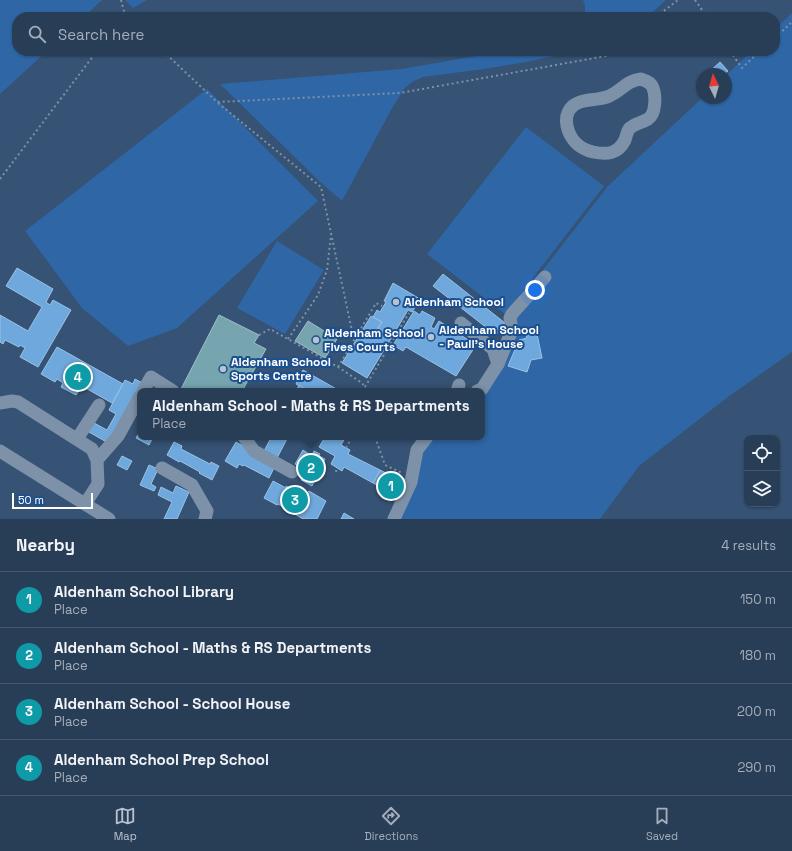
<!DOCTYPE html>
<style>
body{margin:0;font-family:"Space Grotesk",sans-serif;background:#344961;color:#f1f3f6}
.controls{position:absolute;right:12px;bottom:12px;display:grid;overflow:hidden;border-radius:8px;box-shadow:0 1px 3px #0004}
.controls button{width:36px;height:36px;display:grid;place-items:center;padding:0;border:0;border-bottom:1px solid #44576d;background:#283e57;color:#f1f3f6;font:20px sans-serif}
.compass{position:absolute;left:696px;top:68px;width:36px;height:36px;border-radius:50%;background:#283e57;box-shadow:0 1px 3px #0004;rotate:355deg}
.scale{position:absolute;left:12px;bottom:10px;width:81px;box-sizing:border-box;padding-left:4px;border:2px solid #fff;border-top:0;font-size:11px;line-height:14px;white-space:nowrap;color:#fff;-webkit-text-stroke:3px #1b4f8f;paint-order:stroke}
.you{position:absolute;left:535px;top:290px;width:14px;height:14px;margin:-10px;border:3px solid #fff;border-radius:50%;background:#1a73e8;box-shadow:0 0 0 6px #1a73e833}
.badge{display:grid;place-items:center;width:26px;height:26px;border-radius:50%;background:#b9c2ce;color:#fff;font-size:13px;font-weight:700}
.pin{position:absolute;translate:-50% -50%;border:2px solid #fff;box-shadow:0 1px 4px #0006}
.popup{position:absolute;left:137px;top:388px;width:348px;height:52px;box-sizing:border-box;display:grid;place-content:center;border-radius:8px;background:#283e57;filter:drop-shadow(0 1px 3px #0005);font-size:13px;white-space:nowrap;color:#a5aeba}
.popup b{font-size:15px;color:#f1f3f6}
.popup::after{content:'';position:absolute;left:50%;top:100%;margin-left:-8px;border:8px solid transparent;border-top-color:#283e57}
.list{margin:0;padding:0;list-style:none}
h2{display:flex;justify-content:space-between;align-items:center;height:52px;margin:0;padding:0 16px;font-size:17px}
h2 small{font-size:13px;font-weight:400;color:#a5aeba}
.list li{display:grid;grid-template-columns:26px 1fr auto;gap:12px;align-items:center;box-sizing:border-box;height:56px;padding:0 16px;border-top:1px solid #44576d}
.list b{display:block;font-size:15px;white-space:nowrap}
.list p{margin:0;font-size:13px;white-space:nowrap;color:#a5aeba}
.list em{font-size:13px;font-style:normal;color:#a5aeba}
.icon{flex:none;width:22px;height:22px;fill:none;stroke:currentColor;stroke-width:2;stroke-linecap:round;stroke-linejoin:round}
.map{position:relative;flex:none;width:792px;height:519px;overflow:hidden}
.search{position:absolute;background:#283e57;box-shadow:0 1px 3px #0004;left:12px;right:12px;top:12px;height:44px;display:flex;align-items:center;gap:10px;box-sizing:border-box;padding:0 14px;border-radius:16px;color:#a5aeba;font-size:15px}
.sheet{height:276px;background:#283e57}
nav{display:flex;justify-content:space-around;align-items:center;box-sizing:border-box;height:56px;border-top:1px solid #44576d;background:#283e57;font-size:11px;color:#a5aeba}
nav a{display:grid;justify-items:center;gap:2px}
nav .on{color:#b9c2ce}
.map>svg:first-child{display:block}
</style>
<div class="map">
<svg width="792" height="519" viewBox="0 0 792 519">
<rect width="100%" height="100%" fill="#365274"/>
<g fill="#2f66a5">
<polygon points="0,0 102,0 84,17 17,17 17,51 47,51 0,94"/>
<polygon points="125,0 147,0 133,8"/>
<polygon points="583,0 666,0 647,17 585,17 585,6"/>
<polygon points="792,13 792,352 728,397 639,466 600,519 398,519 421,451 430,437 482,437 482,392 485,391 511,311 608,186 702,98 726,98 726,75 752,51 775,51 775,29"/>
<polygon points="506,51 577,51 526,62 484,69 423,77 412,82 404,89 391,110 342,201 319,181 220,84 401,69"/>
<polygon points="207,89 318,201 177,328 128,346 82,308 25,231"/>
<polygon points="526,127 604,186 505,314 427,254"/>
<polygon points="277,241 324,270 285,334 237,308"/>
</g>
<g fill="#6fa8dc" stroke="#9ac2e6">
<polygon points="720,62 728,71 724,74 707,74"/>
<polygon points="17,268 53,289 46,302 50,305 53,300 71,310 38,367 20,357 25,348 20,345 19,347 5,340 3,344 0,342 0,315 28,331 42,307 6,286"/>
<polygon points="443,274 505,323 496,335 433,286"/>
<polygon points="393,283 420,299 412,312 408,310 392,337 378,328 382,322 373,317 377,310 380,312 386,302 384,301"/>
<polygon points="414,311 420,315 422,311 435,318 431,327 434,329 439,321 476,345 456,376 406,347 403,351 393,345"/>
<polygon points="371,316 382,322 378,328 392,337 367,378 342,363"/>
<polygon points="537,334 542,358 531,360 527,372 508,366 519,340 527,338 526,335"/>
<polygon points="57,347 123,384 112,403 82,386 76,395 61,387 63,383 57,379 55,382 41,374"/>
<polygon points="303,370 340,391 308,391 296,384"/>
<polygon points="135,379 144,384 110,444 89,432 94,423 107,430 116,414 109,410 125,380 133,384"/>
<polygon points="299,385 308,391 296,391"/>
<polygon points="140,431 140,437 153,437 149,445 136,438"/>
<polygon points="269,437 288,437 276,460 264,451 271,438"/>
<polygon points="301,437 314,437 311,443"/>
<polygon points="325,437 343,437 345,438 341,445 350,450 348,454 380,470 373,483 344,467 342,471 331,464 335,456 319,447"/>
<polygon points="174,442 182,446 181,449 210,464 211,462 219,466 212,480 199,473 200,472 180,461 179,462 167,455"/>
<polygon points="236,442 248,449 246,451 275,466 269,478 244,465 243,466 239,464 237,468 225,461"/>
<polygon points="303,450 312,456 314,451 320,454 319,456 325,459 312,486 301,480 305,471 295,464"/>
<polygon points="122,456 132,461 127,470 117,465"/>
<polygon points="149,465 158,469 151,484 156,487 154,491 140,485"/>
<polygon points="380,470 392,476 394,473 406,480 395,500 382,493 385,489 373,483"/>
<polygon points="273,481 286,488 286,486 295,491 297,487 307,493 309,491 326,501 317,519 308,519 306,518 305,519 303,519 278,504 277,505 264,498"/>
<polygon points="176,486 189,492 177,519 164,519 172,502 158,495 161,487 173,493"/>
<polygon points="344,513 354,519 341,519"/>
</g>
<g fill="#76a5af" stroke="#9fc0c7">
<polygon points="219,315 259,335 254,343 266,349 242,391 185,391 181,389"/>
<polygon points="308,321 337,339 325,358 295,341"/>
</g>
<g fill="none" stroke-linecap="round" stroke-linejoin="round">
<g stroke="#7d92a8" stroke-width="2" stroke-dasharray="2 3" stroke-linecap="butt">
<polyline points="121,0 125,15 127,17"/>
<polyline points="695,0 707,17"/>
<polyline points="656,17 678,0"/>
<polyline points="775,38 792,22"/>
<polyline points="163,51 217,102 400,93 606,56 613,51"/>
<polyline points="730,51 742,68 760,51"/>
<polyline points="218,103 321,187 354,340"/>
<polyline points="0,179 97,51"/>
<polyline points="259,335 270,329 338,367 362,383 365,387 365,391"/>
<polyline points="288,339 318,295 327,270 331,235"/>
<polyline points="338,367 376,303 382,306"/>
<polyline points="365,387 409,313"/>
<polyline points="375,437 385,465 402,473"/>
<polyline points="346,448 352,437"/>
<polyline points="336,472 337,467"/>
</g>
<g stroke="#7d92a8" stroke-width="13">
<path d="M641,79C646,81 651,82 653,88C656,96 656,114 648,119C642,123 634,123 629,129C627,132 626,137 625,140C618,154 607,155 593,152C580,149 570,140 567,126C566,120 566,114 570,109C578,98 595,101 607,97C621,92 625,81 641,79Z"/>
<polyline points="461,323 493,349 498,364"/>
<polyline points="143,391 151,377 173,391"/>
<polyline points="457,391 459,385"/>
<polyline points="477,391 482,389 498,364 512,330 510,318 512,314 545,277"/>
<polyline points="0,403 12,401 18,402 92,449 97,460 98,484 85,504"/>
<polyline points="244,437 254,451 292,472"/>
<polyline points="77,439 99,405"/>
<polyline points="0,451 109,519"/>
<polyline points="97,460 118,436 140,396"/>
<polyline points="162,468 192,485 207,511 205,519"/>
<polyline points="394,519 411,482 417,450 427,437"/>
</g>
</g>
<g fill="#b9c2ce" stroke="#1b4f8f" stroke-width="1.5">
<circle cx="396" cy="302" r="4"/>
<circle cx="431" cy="337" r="4"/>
<circle cx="316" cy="340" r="4"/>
<circle cx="223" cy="369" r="4"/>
</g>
<g text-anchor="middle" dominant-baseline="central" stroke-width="4" stroke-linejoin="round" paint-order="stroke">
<g font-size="12" font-weight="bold" fill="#fff" stroke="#1b4f8f" text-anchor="start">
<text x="404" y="302">Aldenham School</text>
<text x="439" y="330">Aldenham School<tspan x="439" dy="14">- Paull's House</tspan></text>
<text x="324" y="333">Aldenham School<tspan x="324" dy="14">Fives Courts</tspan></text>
<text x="231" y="362">Aldenham School<tspan x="231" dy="14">Sports Centre</tspan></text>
</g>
</g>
</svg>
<div class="controls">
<button><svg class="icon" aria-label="locate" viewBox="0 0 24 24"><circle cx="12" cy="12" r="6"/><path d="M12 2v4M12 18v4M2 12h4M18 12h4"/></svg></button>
<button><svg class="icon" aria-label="layers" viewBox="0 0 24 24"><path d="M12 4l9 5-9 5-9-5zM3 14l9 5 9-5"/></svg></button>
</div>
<svg class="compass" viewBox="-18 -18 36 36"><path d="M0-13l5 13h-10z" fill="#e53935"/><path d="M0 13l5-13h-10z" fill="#a5aeba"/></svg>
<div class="scale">50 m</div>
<div class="you"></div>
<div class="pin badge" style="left:391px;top:486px;background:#0f9aa8">1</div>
<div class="pin badge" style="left:311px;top:468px;background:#0f9aa8">2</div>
<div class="popup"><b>Aldenham School - Maths &amp; RS Departments</b>Place</div>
<div class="pin badge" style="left:295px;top:500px;background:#0f9aa8">3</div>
<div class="pin badge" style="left:78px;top:377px;background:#0f9aa8">4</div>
<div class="search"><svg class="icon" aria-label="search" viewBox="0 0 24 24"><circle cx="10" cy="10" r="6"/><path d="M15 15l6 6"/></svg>Search here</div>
</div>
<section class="sheet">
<h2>Nearby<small>4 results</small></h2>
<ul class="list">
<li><span class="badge" style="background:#0f9aa8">1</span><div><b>Aldenham School Library</b><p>Place</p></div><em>150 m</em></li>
<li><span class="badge" style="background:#0f9aa8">2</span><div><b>Aldenham School - Maths &amp; RS Departments</b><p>Place</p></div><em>180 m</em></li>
<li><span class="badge" style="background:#0f9aa8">3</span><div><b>Aldenham School - School House</b><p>Place</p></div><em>200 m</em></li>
<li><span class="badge" style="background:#0f9aa8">4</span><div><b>Aldenham School Prep School</b><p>Place</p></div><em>290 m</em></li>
</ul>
</section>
<nav>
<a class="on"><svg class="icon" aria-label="map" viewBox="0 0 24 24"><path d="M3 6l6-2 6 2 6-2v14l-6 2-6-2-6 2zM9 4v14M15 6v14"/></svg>Map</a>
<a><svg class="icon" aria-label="directions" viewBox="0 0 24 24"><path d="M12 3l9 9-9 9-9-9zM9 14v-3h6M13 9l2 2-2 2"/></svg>Directions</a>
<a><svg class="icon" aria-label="saved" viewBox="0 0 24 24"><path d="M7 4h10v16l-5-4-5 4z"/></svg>Saved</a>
</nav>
